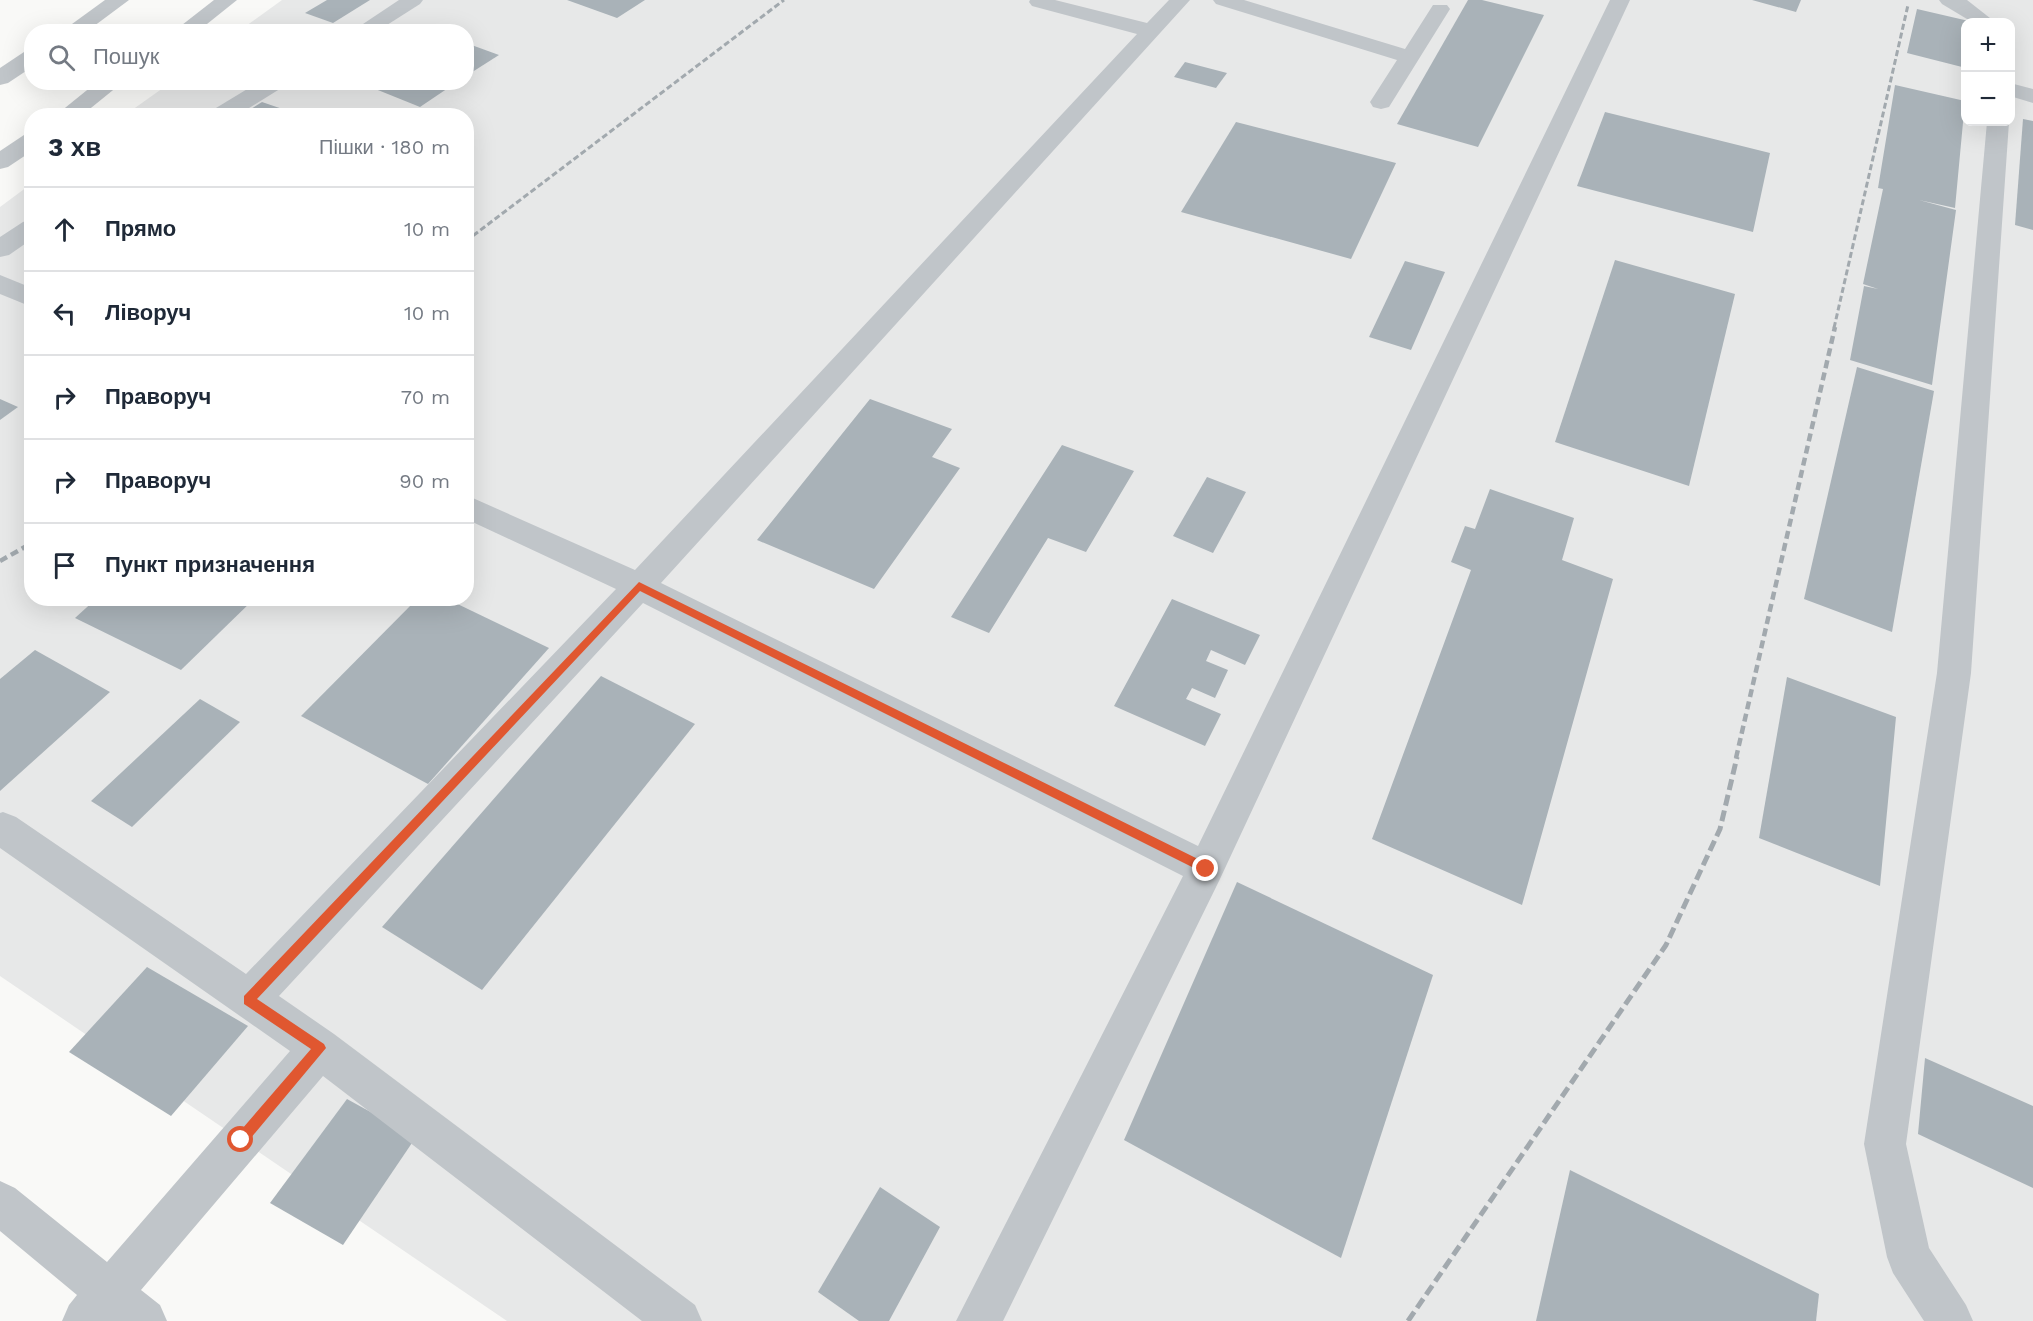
<!DOCTYPE html>
<html lang="uk">
<meta charset="utf-8">
<style>
body{margin:0;font-family:"Work Sans",sans-serif;background:#f6f6f7;color:#1f2937}
.controls{position:absolute;right:18px;top:18px;display:grid;overflow:hidden;border-radius:12px;box-shadow:0 6px 24px #0002}
.controls button{width:54px;height:54px;display:grid;place-items:center;padding:0;border:0;border-bottom:2px solid #e0e1e3;background:#fff;color:#1f2937;font:30px sans-serif}
.stop{position:absolute;width:18px;height:18px;margin:-14px;border:4px solid #e05730;border-radius:50%;background:#fff}
.stop.end{background:#e05730;border-color:#fff;box-shadow:0 2px 6px #0008}
.list{margin:0;padding:0;list-style:none}
h2{display:flex;justify-content:space-between;align-items:center;height:78px;margin:0;padding:0 24px;font-size:26px}
h2 small{font-size:20px;font-weight:400;color:#747a83}
.list li{display:grid;grid-template-columns:39px 1fr auto;gap:18px;align-items:center;box-sizing:border-box;height:84px;padding:0 24px;border-top:2px solid #e0e1e3}
.list b{display:block;font-size:22px;white-space:nowrap}
.list em{font-size:20px;font-style:normal;color:#747a83}
.icon{flex:none;width:33px;height:33px;fill:none;stroke:currentColor;stroke-width:2;stroke-linecap:round;stroke-linejoin:round}
.map{position:relative;flex:none;width:2033px;height:1321px;overflow:hidden}
.search{position:absolute;background:#fff;box-shadow:0 6px 24px #0002;left:24px;top:24px;width:450px;height:66px;display:flex;align-items:center;gap:15px;box-sizing:border-box;padding:0 21px;border-radius:24px;color:#747a83;font-size:22px}
.panel{position:absolute;background:#fff;box-shadow:0 6px 24px #0002;left:24px;top:108px;width:450px;height:498px;border-radius:24px}
.map>svg:first-child{display:block}
</style>
<div class="map">
<svg width="2033" height="1321" viewBox="0 0 2033 1321">
<rect width="100%" height="100%" fill="#f9f9f7"/>
<path fill="#e7e8e8" fill-rule="evenodd" d="M282,0H2033V1321H507L0,976V207L31,184L32,598H466V116L125,115L170,83L466,82V32L239,31ZM1966,22H2010V122H1966Z"/>
<g fill="#a9b2b8">
<polygon points="327,0 370,0 333,23 305,13"/>
<polygon points="567,0 645,0 617,18"/>
<polygon points="1468,0 1482,0 1544,15 1478,147 1397,124"/>
<polygon points="1752,0 1801,0 1796,12"/>
<polygon points="1917,9 1973,22 1966,22 1966,68 1907,53"/>
<polygon points="466,43 499,55 466,76"/>
<polygon points="1185,62 1227,73 1216,88 1174,77"/>
<polygon points="358,82 457,82 420,107"/>
<polygon points="1895,85 1965,101 1955,208 1919,200 1956,210 1932,385 1850,360 1864,286 1878,289 1863,284 1883,189 1878,188"/>
<polygon points="262,102 300,115 299,116 240,116"/>
<polygon points="1605,112 1770,153 1753,232 1577,186"/>
<polygon points="2023,119 2033,121 2033,230 2015,225"/>
<polygon points="1236,122 1396,163 1351,259 1181,212"/>
<polygon points="1615,260 1735,294 1689,486 1555,442"/>
<polygon points="1405,261 1445,272 1411,350 1369,337"/>
<polygon points="1857,367 1934,391 1892,632 1804,599"/>
<polygon points="0,399 18,407 0,420"/>
<polygon points="870,399 952,429 932,457 960,468 874,589 757,540"/>
<polygon points="1062,445 1134,471 1086,552 1048,538 989,633 951,617"/>
<polygon points="1207,477 1246,492 1213,553 1173,536"/>
<polygon points="1490,489 1574,518 1562,560 1613,579 1522,905 1372,839 1471,570 1451,562 1465,526 1475,529"/>
<polygon points="97,598 255,598 181,670 75,618"/>
<polygon points="418,598 445,598 549,648 428,784 301,716"/>
<polygon points="1172,599 1260,635 1245,665 1211,650 1206,661 1228,670 1215,698 1192,688 1186,699 1221,714 1205,746 1114,706"/>
<polygon points="35,650 110,692 0,791 0,679"/>
<polygon points="601,676 695,724 482,990 382,927"/>
<polygon points="1787,677 1896,717 1880,886 1759,838"/>
<polygon points="200,699 240,722 132,827 91,801"/>
<polygon points="1237,882 1433,975 1341,1258 1124,1140"/>
<polygon points="147,967 248,1026 171,1116 69,1052"/>
<polygon points="1925,1058 2033,1106 2033,1188 1918,1134"/>
<polygon points="347,1099 416,1137 343,1245 270,1203"/>
<polygon points="1570,1170 1819,1294 1816,1321 1536,1321"/>
<polygon points="880,1187 940,1227 889,1321 859,1321 818,1292"/>
</g>
<g fill="none" stroke-linecap="round" stroke-linejoin="round">
<g fill="#c0c5c9" fill-rule="evenodd">
<polygon points="105,0 129,0 86,32 61,32"/>
<polygon points="214,0 237,0 197,32 173,32"/>
<polygon points="399,0 423,0 420,4 376,32 351,32"/>
<polygon points="1030,0 1055,0 1147,23 1169,0 1190,0 661,583 1198,846 1610,0 1630,0 1219,881 1003,1321 956,1321 1183,876 643,603 279,996 334,1034 695,1305 702,1321 642,1321 323,1076 141,1290 160,1305 167,1321 62,1321 69,1305 77,1295 0,1231 0,1181 15,1188 107,1262 290,1051 0,848 0,813 3,812 16,817 246,974 616,589 466,519 466,495 635,570 1137,34 1032,6 1029,2"/>
<polygon points="1213,0 1244,0 1405,49 1433,5 1447,5 1450,9 1389,107 1381,109 1373,107 1370,102 1397,60 1216,4"/>
<polygon points="1939,0 1967,0 1995,22 1972,22 1942,4"/>
<polygon points="32,51 32,67 8,83 0,85 0,68 24,52"/>
<polygon points="97,82 123,82 81,116 55,116"/>
<polygon points="259,82 286,82 283,87 236,116 208,116 211,111"/>
<polygon points="2010,83 2033,89 2033,103 2010,96"/>
<polygon points="1987,122 2009,122 1971,673 1906,1144 1929,1248 1966,1305 1973,1321 1924,1321 1893,1273 1887,1257 1864,1144 1937,673"/>
<polygon points="32,133 32,151 8,167 0,169 0,151 24,135"/>
<polygon points="32,219 32,239 9,255 0,257 0,237 23,222"/>
<polygon points="0,275 32,288 32,307 0,294"/>
</g>
<g stroke="#a2a9ae" stroke-width="3" stroke-dasharray="6 3" stroke-linecap="butt">
<polyline points="466,241 784,0"/>
<polyline points="1834,328 1908,5"/>
</g>
<g stroke="#a2a9ae" stroke-width="4.5" stroke-dasharray="8 4.5" stroke-linecap="butt">
<polyline points="0,561 32,543"/>
<polyline points="1736,758 1835,327"/>
</g>
<polyline stroke="#a2a9ae" stroke-width="5" stroke-dasharray="11 5" stroke-linecap="butt" points="1408,1321 1666,945 1720,829 1737,757"/>
</g>
<polygon fill="#e05730" points="639,582 1210,865 1210,872 1202,872 640,591 257,999 324,1044 326,1048 245,1145 241,1147 236,1145 234,1140 236,1136 311,1049 244,1004 244,996"/>
</svg>
<div class="controls">
<button>+</button>
<button>−</button>
</div>
<div class="stop" style="left:241px;top:1140px"></div>
<div class="stop end" style="left:1206px;top:869px"></div>
<div class="search"><svg class="icon" aria-label="search" viewBox="0 0 24 24"><circle cx="10" cy="10" r="6"/><path d="M15 15l6 6"/></svg>Пошук</div>
<section class="panel">
<h2>3 хв<small>Пішки · 180 m</small></h2>
<ul class="list">
<li><svg class="icon" aria-label="ahead" viewBox="0 0 24 24"><path d="M12 20V5M6 11l6-6 6 6"/></svg><div><b>Прямо</b></div><em>10 m</em></li>
<li><svg class="icon" aria-label="left" viewBox="0 0 24 24"><path d="M17 20v-9H6M10 6l-5 5 5 5"/></svg><div><b>Ліворуч</b></div><em>10 m</em></li>
<li><svg class="icon" aria-label="right" viewBox="0 0 24 24"><path d="M7 20v-9h11M14 6l5 5-5 5"/></svg><div><b>Праворуч</b></div><em>70 m</em></li>
<li><svg class="icon" aria-label="right" viewBox="0 0 24 24"><path d="M7 20v-9h11M14 6l5 5-5 5"/></svg><div><b>Праворуч</b></div><em>90 m</em></li>
<li><svg class="icon" aria-label="arrive" viewBox="0 0 24 24"><path d="M6 21V4h12l-3 4 3 4H6"/></svg><div><b>Пункт призначення</b></div></li>
</ul>
</section>
</div>
